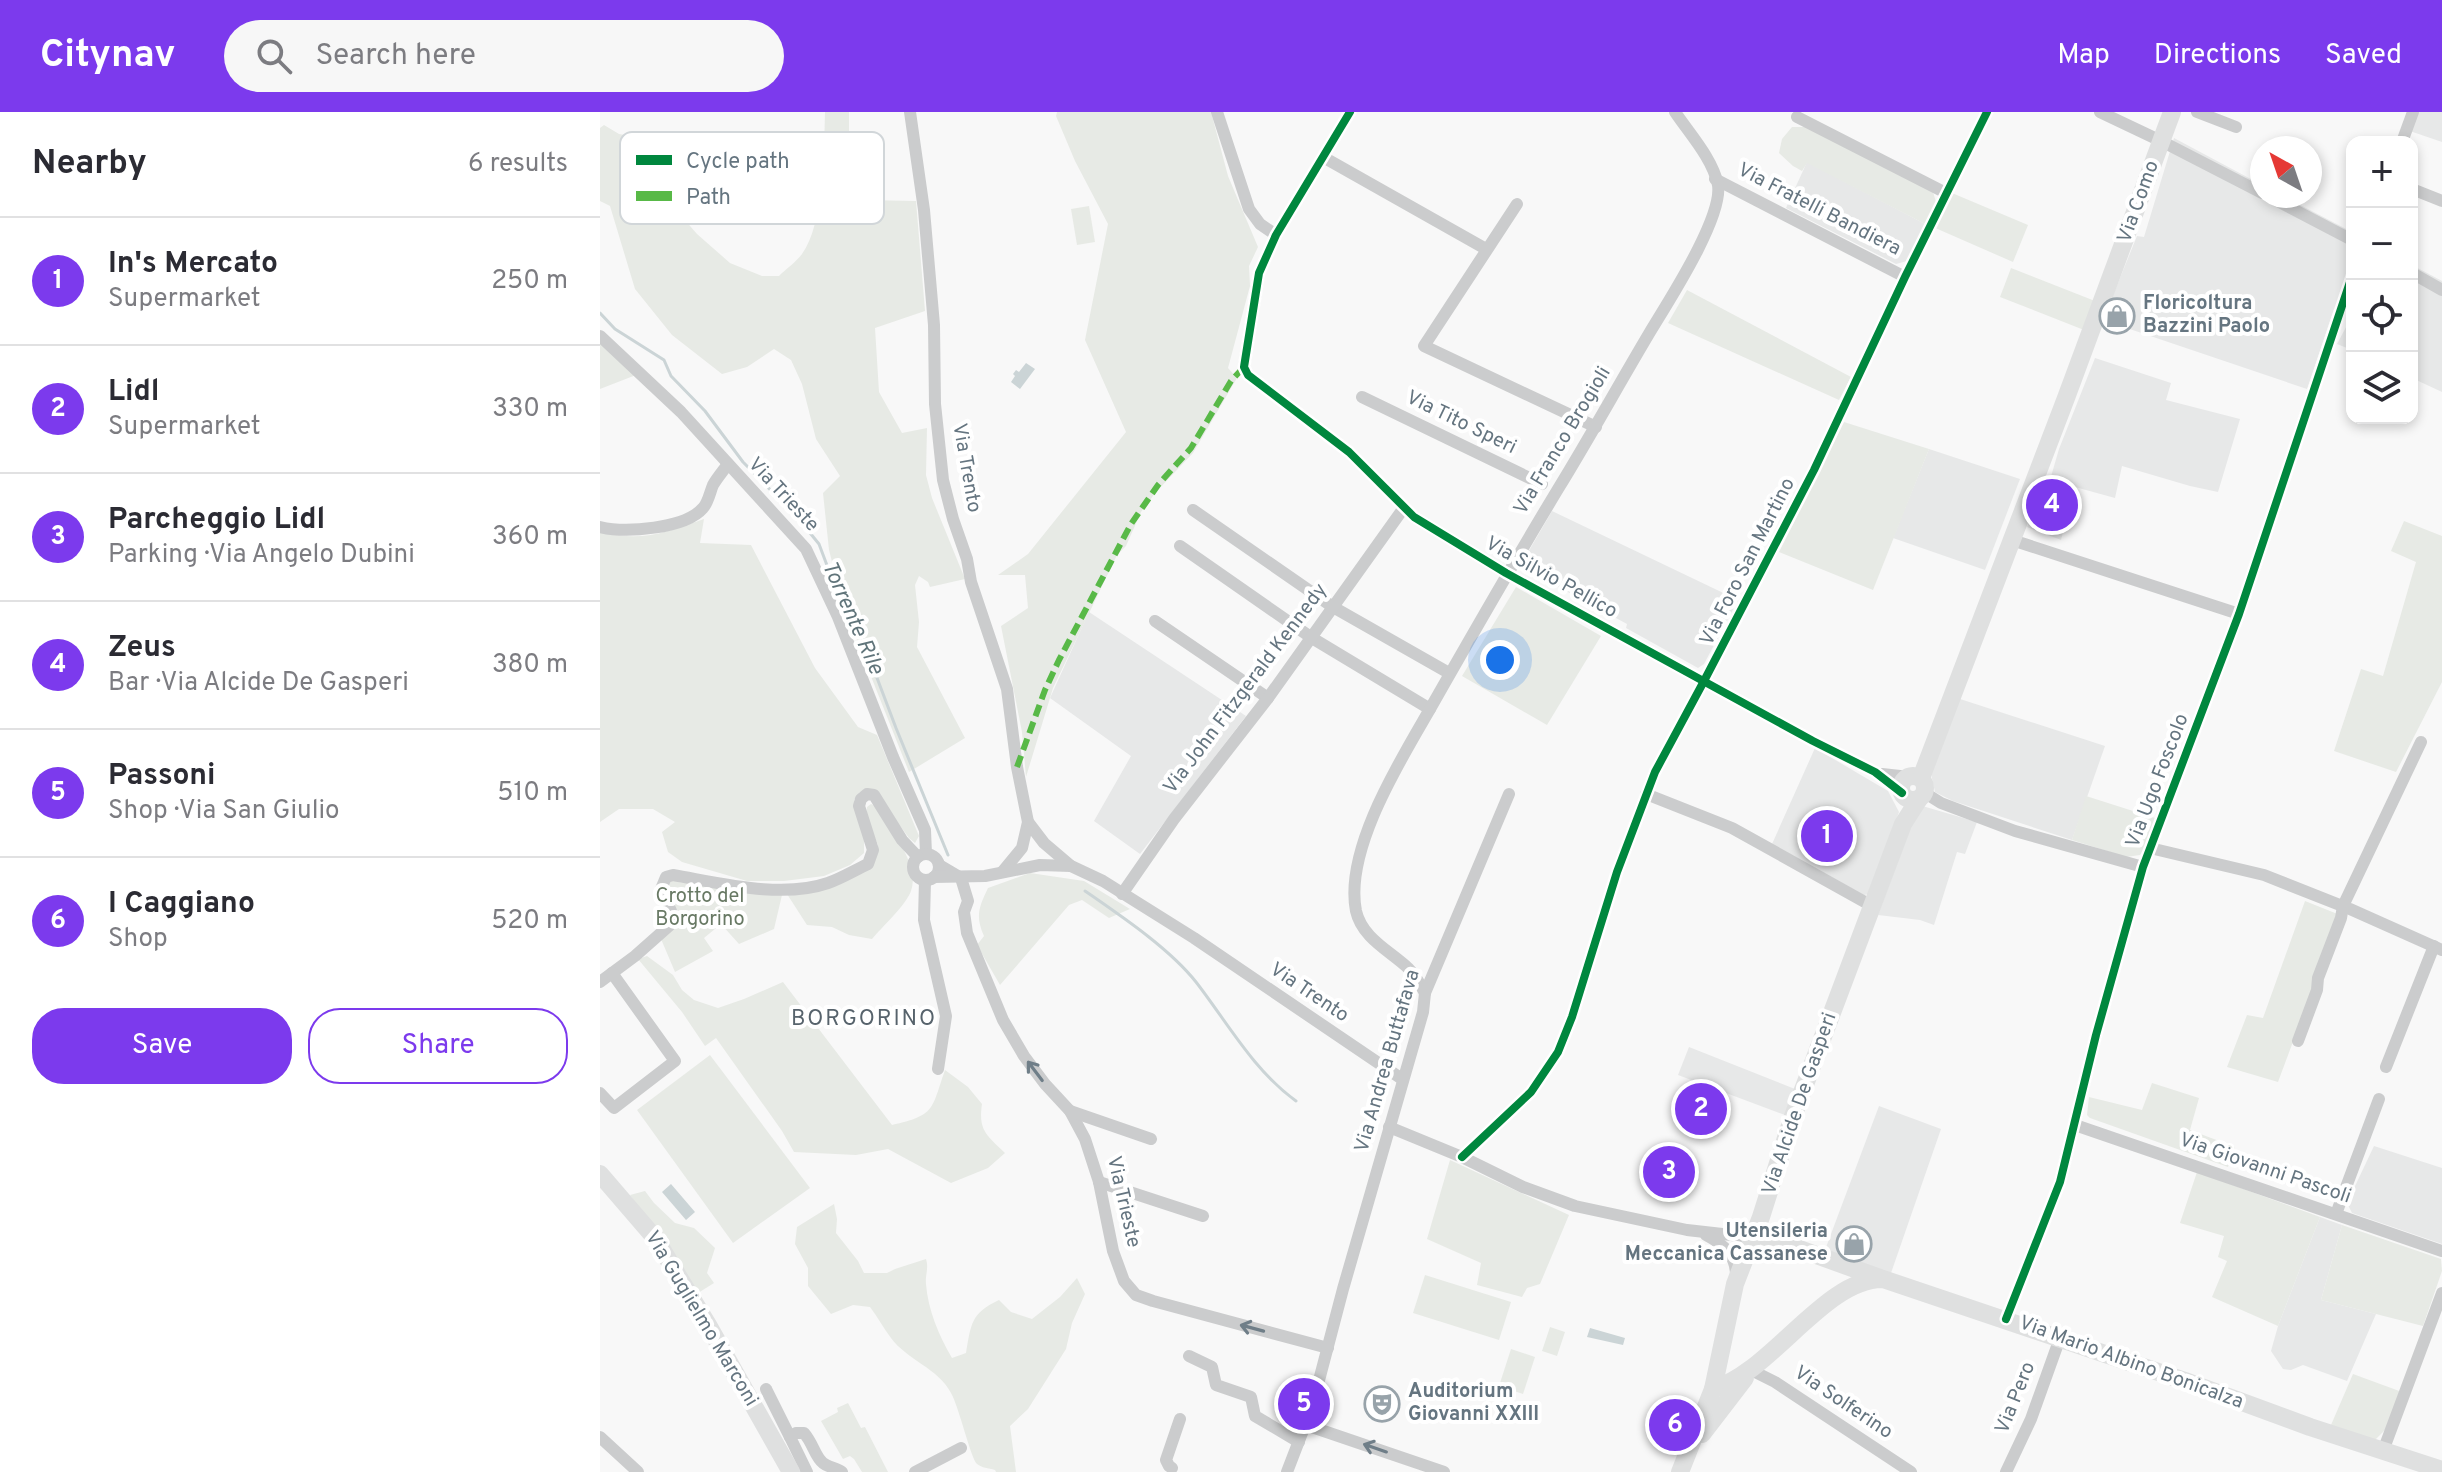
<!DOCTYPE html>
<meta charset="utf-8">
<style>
body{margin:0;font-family:Overpass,sans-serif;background:#f7f7f7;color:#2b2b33}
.controls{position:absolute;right:24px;top:24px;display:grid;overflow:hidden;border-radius:16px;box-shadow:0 4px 12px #0003}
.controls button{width:72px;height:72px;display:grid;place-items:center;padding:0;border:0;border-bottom:2px solid #e1e1e2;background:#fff;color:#2b2b33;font:40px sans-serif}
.compass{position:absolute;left:1650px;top:24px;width:72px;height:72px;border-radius:50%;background:#fff;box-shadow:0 4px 12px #0003;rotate:320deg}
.you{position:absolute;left:900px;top:548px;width:28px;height:28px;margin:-20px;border:6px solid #fff;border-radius:50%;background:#1a73e8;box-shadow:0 0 0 12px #1a73e833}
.badge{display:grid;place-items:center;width:52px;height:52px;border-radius:50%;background:#7c3aed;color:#fff;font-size:26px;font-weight:700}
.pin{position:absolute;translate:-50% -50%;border:4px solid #fff;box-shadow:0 2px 8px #0006}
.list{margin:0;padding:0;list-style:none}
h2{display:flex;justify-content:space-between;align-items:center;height:104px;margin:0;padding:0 32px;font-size:34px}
h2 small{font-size:26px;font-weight:400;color:#7c7c81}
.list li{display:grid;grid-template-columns:52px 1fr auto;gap:24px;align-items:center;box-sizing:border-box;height:128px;padding:0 32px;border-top:2px solid #e1e1e2}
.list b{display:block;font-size:30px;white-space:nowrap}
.list p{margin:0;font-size:26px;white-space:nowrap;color:#7c7c81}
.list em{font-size:26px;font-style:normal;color:#7c7c81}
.actions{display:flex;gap:16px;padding:24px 32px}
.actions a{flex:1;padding:18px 0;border:2px solid #7c3aed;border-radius:32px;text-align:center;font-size:28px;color:#7c3aed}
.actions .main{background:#7c3aed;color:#fff}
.icon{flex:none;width:44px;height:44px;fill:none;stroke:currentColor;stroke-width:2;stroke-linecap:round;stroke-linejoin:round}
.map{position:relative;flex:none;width:1842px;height:1360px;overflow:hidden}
header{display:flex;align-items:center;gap:48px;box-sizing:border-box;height:112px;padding:0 40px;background:#7c3aed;color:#fff}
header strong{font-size:38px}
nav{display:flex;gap:44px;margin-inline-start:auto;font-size:28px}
.search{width:560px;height:72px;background:#f7f7f7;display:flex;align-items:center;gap:20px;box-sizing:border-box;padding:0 28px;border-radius:44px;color:#7c7c81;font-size:30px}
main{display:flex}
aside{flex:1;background:#fff}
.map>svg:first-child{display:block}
</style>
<header>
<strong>Citynav</strong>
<div class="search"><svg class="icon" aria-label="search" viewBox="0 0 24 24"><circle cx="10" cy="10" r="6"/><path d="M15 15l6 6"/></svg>Search here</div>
<nav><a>Map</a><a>Directions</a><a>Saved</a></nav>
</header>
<main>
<aside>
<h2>Nearby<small>6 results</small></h2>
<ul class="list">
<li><span class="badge">1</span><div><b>In's Mercato</b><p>Supermarket</p></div><em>250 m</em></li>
<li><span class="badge">2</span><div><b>Lidl</b><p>Supermarket</p></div><em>330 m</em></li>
<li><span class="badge">3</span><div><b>Parcheggio Lidl</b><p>Parking · Via Angelo Dubini</p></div><em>360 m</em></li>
<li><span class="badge">4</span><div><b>Zeus</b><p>Bar · Via Alcide De Gasperi</p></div><em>380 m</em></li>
<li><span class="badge">5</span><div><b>Passoni</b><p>Shop · Via San Giulio</p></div><em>510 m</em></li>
<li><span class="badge">6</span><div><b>I Caggiano</b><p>Shop</p></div><em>520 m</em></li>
</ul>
<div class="actions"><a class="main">Save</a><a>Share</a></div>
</aside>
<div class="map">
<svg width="1842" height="1360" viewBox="0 0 1842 1360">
<rect width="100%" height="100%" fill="#f8f8f8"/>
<g fill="#e7e8e8">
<polygon points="1811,0 1842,0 1842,30 1804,17"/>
<polygon points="1574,26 1662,73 1662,84 1683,84 1752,120 1752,238 1737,232 1752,204 1734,197 1707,277 1503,208 1537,124 1544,125"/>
<polygon points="1207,50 1327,113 1307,149 1296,152 1186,96"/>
<polygon points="1812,153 1842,169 1842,280 1812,266"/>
<polygon points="1495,246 1571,271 1566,288 1640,307 1618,380 1590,374 1522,354 1515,386 1475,375 1461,428 1427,415 1443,367 1450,368 1459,337"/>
<polygon points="1329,337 1420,367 1385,458 1293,426"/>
<polygon points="952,399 1138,488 1104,552 1098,556 1026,516 1027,512 920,454"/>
<polygon points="489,500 646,604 540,742 494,709 531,644 450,586"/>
<polygon points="1357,586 1505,634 1472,728 1353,689 1335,680 1331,662"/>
<polygon points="1215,636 1288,679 1299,700 1269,782 1264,783 1172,732"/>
<polygon points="1319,693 1377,710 1365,742 1357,740 1334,813 1320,808 1278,803"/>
<polygon points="1089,935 1195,977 1185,1003 1078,963"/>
<polygon points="1279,994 1341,1017 1291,1161 1225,1138"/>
<polygon points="1774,1034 1842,1056 1842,1132 1752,1101 1747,1091"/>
<polygon points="1720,1105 1742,1113 1721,1188 1776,1202 1747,1269 1703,1253 1691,1258 1683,1257 1671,1239 1678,1214"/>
</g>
<g fill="#e7eae5">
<path d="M225,0H249V38L264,88L316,89L325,199L275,216L279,280L302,321L327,316L326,363L332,386L365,467L330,475L328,470L319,464L315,473L319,510L317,535L365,626L309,660L243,494L229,438L223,381L240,364L216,327L202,272L191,248L174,237L147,255L122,262L72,223L35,177L10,94L0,89V16L4,13L19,22L47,27L56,75L97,122L130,151L162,164H179C186,157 196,150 202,142C224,113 224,37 225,0Z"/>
<polygon points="457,0 611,0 628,64 658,135 649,154 650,174 628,256 637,266 593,341 556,380 541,400 526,434 517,443 453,576 426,665 422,620 401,514 428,496 425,463 398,463 428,442 526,320 485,228 508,112 475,49 456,4"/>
<polygon points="1192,15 1209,15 1333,80 1336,90 1327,113 1207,51 1202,59 1193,54 1179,41 1182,27"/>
<polygon points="1352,81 1428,113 1413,150 1333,115"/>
<polygon points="489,94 495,130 477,133 471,97"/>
<polygon points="1411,156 1495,189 1484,218 1400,185"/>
<polygon points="1087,178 1251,265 1239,288 1068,211"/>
<polygon points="0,231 36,263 0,277"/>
<polygon points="1244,310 1329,337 1273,478 1179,440"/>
<path d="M104,407L100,431L151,433L215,556L258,615L277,623L319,724L315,731L309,726L292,703L260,680L254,688L264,727V741L250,753L224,764L184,769H147L82,750L68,740L62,720L75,710L53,697H19L0,710V420C43,430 64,421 104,407Z"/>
<polygon points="1804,409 1842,424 1842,570 1796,660 1734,639 1761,557 1783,564 1816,450 1791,439"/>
<polygon points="916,475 1001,524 947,613 862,564"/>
<polygon points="1486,684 1555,706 1545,736 1540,743 1526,745 1472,728"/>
<path d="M271,692L275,694C289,715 321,753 311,779C306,793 282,815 272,827L249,823L232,815L207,813L187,782L220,779L253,765L273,752L278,733L266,705L267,695Z"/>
<path d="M430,761L484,769L530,797L509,806L482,788L469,793L400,873L377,833L384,824C375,804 379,795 388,776Z"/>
<polygon points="69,768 182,783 174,817 139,832 121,812 104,826 113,839 75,860 61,827 73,814 65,776"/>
<polygon points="1705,789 1740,803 1678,970 1627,955 1647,903 1663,906"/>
<path d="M47,844L73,863L82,878L94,888L118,896L144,887L183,870L292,1013C336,1003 331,998 345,958L368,975L382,992C378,1019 387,1023 405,1041L388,1056L351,1071L288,1037L256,1043L194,1040L182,1019L116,926L105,934L82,900L38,847Z"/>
<polygon points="110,943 210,1076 133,1131 37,998"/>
<polygon points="1552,971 1599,986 1590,1018 1635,1035 1628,1055 1490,1006 1487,1003 1489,985 1542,998"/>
<polygon points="850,1048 969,1103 940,1172 927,1176 922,1185 877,1173 881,1151 827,1127"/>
<polygon points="1597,1060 1720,1105 1678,1214 1612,1185 1627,1149 1618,1145 1624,1124 1580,1111"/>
<polygon points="45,1079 54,1091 75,1111 94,1116 115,1136 107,1161 114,1171 98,1181 30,1083"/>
<path d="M234,1092L237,1107L236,1121L258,1149L264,1161H287L295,1157L326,1147C329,1156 325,1163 326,1172C328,1198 339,1224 352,1246L366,1241C371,1212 371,1201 399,1188L411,1200L432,1207L460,1185L477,1166L485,1182L472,1211L466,1237L428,1297L410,1314L416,1360H396L395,1358C388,1356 382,1356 377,1352C371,1347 359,1295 351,1281C338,1256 307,1248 291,1226C283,1216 278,1205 270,1195L253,1193L231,1202L208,1174V1156L195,1132L197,1115Z"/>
<polygon points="1742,1113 1841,1147 1842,1159 1823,1214 1721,1188"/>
<polygon points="825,1163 911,1190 899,1228 813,1201"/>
<polygon points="950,1215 965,1220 957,1244 942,1239"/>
<polygon points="911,1237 935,1245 923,1282 899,1274"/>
<polygon points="1753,1262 1802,1280 1786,1317 1773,1330 1731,1313"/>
<polygon points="248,1291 261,1316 265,1315 288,1360 262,1360 254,1347 250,1344 243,1347 221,1309 238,1300 237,1296"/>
</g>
<g fill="#cbd4d6">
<polygon points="426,251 435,257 420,277 411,270 415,264 413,262 416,258 419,260"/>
<polygon points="71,1072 95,1100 86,1108 62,1080"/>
<polygon points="990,1216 1025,1226 1023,1233 987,1225"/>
</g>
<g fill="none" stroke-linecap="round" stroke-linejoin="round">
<g stroke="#cbd4d6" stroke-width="3">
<polyline points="0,201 15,217 64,248 71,264 105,299 143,350 197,405 219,432 231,464 249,492 296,616 348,743"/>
<path d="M485,779C521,804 569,836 596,870C627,910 654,959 696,989"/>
</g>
<g stroke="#cbcccd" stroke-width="12">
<polyline points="310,0 324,98 334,213 335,292 343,368 353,407 367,447 371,470 407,577 417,655 428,710 422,736 403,759"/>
<polyline points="617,0 649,97 660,112 676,123"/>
<polyline points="750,0 676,123 659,161 644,255 648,263 749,340 814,405 906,461 1213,629 1275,660 1302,681"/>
<polyline points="1500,0 1561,29 1662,81"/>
<polyline points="1597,0 1636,15"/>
<polyline points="1197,5 1346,81"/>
<polyline points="1802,30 1813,0"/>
<polyline points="723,45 886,137"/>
<polyline points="1115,67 1305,165"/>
<polyline points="1812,77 1842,89"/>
<polyline points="1668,84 1752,128"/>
<polyline points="917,92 824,234 996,315"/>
<polyline points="1812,161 1842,178"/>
<polyline points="0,224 81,300 206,437 238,505 293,645 325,718 326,742"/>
<polyline points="762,285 942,372"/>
<polyline points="593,398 733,495 849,561"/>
<path d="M0,415C25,421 85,417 103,396C108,391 110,380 113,373C117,366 123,359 128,352"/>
<polyline points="1412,428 1639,502"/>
<polyline points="580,434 712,526 830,597"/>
<polyline points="555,509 668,586"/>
<polyline points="1282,662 1309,665"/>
<polyline points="1325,681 1341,691 1415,719 1543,755"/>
<polyline points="1046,682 1132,716 1272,794"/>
<polyline points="428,710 444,731 471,754 503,769 594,826 802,967"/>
<polyline points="1550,736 1664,763 1750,797 1842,838"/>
<circle cx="326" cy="755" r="13"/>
<polyline points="339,753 361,766 368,789 364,800 367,821 403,908 424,944 445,972 470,999 485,1027 499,1070 513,1139 524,1169 536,1183 553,1189 728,1236"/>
<polyline points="334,765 385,764 440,753 471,754"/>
<polyline points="325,768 324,808 346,904 338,957"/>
<polyline points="522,782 574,707 668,586 803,397"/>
<path d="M0,870L35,844L70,813L71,799L61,777L66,765L73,763C120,771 182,787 228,771C242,766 255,758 268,752L273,738L259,694L261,687L267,682L274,683L302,728L318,745"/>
<path d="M825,881C820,872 816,864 808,856C790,839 762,826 756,799C744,738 800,649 830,597C872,523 914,450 958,377C990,325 1019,272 1050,220C1068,190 1123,106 1118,73C1113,47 1089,21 1075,0"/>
<polyline points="1698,929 1717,878 1718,866 1741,806 1743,794 1821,630"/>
<polyline points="1786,955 1834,834"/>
<polyline points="0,981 14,996 75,949 12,861"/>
<polyline points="470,999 551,1027"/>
<polyline points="1475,1013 1842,1139"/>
<polyline points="789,1015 862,1045 923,1075 975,1094 1087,1118 1140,1124 1155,1121"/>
<polyline points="862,1045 931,980 958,940 972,905 1017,760 1055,660 1104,569 1214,358 1305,165 1387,0"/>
<polyline points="499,1070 603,1104"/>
<polyline points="1736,1102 1779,987"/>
<path d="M1106,1123C1123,1132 1136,1143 1136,1163"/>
<polyline points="1406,1207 1460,1070 1496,923 1543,755 1639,502 1752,164"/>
<polyline points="589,1244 612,1255 616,1273 651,1285 655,1304 699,1330"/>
<polyline points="1151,1258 1175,1270 1311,1360"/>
<polyline points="166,1277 190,1325"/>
<polyline points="706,1313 844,1360"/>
<polyline points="0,1325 38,1360"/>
<polyline points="1783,1339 1842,1181"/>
<polyline points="572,1356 569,1354 566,1348 580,1307"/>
<path d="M207,1360L190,1325L196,1321H204C213,1331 215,1345 223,1351C228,1355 236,1356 242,1360"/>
<polyline points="315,1360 361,1336"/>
<polyline points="687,1360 712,1295 743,1177 823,900 825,881 909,682"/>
<polyline points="1406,1360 1431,1307 1460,1226"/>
</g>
<g stroke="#dfe0e0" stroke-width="18">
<circle cx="1313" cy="676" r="12"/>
<polyline points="1321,666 1466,286 1572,0"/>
<polyline points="0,1062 55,1126 108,1213 191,1360"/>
<polyline points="1155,1121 1280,1166"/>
<path d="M1113,1277C1171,1261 1225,1166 1283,1167L1585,1269L1710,1315L1842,1358"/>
<polyline points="1102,1322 1145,1266"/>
<polyline points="1080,1360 1113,1277 1135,1172 1161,1105 1192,1007 1303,712 1319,687"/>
</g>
<polyline stroke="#58b947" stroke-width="6" stroke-dasharray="12 6" stroke-linecap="butt" points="417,655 445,578 459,548 531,412 558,373 591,336 631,269 644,255"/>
<defs>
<g id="cycleway">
<polyline points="750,0 676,123 659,161 644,255 648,263 749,340 814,405 906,461 1213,629 1275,660 1302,681"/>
<polyline points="862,1045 931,980 958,940 972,905 1017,760 1055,660 1104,569 1214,358 1305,165 1387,0"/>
<polyline points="1406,1207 1460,1070 1496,923 1543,755 1639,502 1752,164"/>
</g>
</defs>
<use href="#cycleway" stroke="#fff" stroke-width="13"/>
<use href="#cycleway" stroke="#00873e" stroke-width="8"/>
</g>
<defs><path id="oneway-shaft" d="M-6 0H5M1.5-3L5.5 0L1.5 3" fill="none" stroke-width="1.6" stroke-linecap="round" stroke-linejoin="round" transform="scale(2)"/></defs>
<g stroke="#6f7e88">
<use href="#oneway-shaft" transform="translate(435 959) rotate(-127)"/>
<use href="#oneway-shaft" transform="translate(652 1216) rotate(-165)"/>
<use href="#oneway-shaft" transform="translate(775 1336) rotate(-161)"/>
</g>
<defs>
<symbol id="shop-ring" viewBox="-11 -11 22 22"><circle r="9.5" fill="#fff" stroke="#98a3aa" stroke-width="1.5"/><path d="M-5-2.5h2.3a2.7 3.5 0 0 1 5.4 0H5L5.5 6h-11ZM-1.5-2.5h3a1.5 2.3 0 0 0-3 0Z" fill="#98a3aa"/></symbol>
<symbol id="theatre-ring" viewBox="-11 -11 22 22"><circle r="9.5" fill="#fff" stroke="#98a3aa" stroke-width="1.5"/><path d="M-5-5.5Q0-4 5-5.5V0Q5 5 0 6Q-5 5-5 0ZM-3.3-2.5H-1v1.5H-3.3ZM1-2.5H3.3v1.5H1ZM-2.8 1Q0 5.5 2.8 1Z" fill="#98a3aa"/></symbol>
</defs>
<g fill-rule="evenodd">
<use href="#shop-ring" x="1497" y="184" width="40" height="40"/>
<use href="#shop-ring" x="1234" y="1112" width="40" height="40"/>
<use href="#theatre-ring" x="762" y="1272" width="40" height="40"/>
</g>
<g text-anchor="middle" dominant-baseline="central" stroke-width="8" stroke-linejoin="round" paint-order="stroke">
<g font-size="20" fill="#657580" stroke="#fff">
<text transform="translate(1539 90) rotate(-70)">Via Como</text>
<text transform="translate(1219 98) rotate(27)">Via Fratelli Bandiera</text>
<text transform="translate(861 311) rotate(26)">Via Tito Speri</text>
<text transform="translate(963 329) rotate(-59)">Via Franco Brogioli</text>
<text transform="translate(366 356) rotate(80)">Via Trento</text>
<text transform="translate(183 383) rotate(47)">Via Trieste</text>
<text transform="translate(1148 450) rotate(-63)">Via Foro San Martino</text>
<text transform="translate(951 466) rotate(29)">Via Silvio Pellico</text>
<text transform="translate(646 577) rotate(-53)">Via John Fitzgerald Kennedy</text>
<text transform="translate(1558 669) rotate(-69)">Via Ugo Foscolo</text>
<text transform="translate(709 881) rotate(34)">Via Trento</text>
<text transform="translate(788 949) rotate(-74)">Via Andrea Buttafava</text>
<text transform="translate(1200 992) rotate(-71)">Via Alcide De Gasperi</text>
<text transform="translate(1665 1057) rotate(19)">Via Giovanni Pascoli</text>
<text transform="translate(523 1090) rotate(77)">Via Trieste</text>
<text transform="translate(101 1207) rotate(59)">Via Guglielmo Marconi</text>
<text transform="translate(1531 1251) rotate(20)">Via Mario Albino Bonicalza</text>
<text transform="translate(1416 1286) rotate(-68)">Via Pero</text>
<text transform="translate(1243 1291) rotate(34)">Via Solferino</text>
</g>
<g font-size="20" font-weight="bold" fill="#657580" stroke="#fff" text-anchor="start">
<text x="1543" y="192">Floricoltura<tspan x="1543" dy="23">Bazzini Paolo</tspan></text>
<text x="1228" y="1120" text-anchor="end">Utensileria<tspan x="1228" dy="23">Meccanica Cassanese</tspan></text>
<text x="808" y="1280">Auditorium<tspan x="808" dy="23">Giovanni XXIII</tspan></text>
</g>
<g font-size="20" fill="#687964" stroke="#fff">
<text x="100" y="785">Crotto del<tspan x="100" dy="23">Borgorino</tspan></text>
</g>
<g font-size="22" font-style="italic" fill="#60747a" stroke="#fff">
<text transform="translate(252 506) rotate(66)">Torrente Rile</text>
</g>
<g font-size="22" letter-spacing="2" fill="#57636c" stroke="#fff">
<text x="264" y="907">BORGORINO</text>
</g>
</g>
<rect x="20" y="20" width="264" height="92" rx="12" fill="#fff" stroke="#d1d6d9" stroke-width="2"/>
<rect x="36" y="43" width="36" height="10" fill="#00873e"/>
<rect x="36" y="79" width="36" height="10" fill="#58b947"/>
<g font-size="22" fill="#657580">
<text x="86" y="56">Cycle path</text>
<text x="86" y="92">Path</text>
</g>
</svg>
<div class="controls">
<button>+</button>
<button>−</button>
<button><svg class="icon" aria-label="locate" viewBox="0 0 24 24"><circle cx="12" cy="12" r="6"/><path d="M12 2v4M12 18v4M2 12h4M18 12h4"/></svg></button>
<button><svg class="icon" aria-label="layers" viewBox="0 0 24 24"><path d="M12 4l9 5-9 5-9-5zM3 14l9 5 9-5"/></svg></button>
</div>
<svg class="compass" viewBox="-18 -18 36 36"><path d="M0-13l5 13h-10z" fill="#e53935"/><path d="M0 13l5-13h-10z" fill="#7c7c81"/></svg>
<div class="you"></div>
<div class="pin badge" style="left:1227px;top:724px">1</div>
<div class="pin badge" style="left:1101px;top:997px">2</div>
<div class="pin badge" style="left:1069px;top:1060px">3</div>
<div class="pin badge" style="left:1452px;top:393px">4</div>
<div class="pin badge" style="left:704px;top:1292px">5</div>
<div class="pin badge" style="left:1075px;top:1313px">6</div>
</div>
</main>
